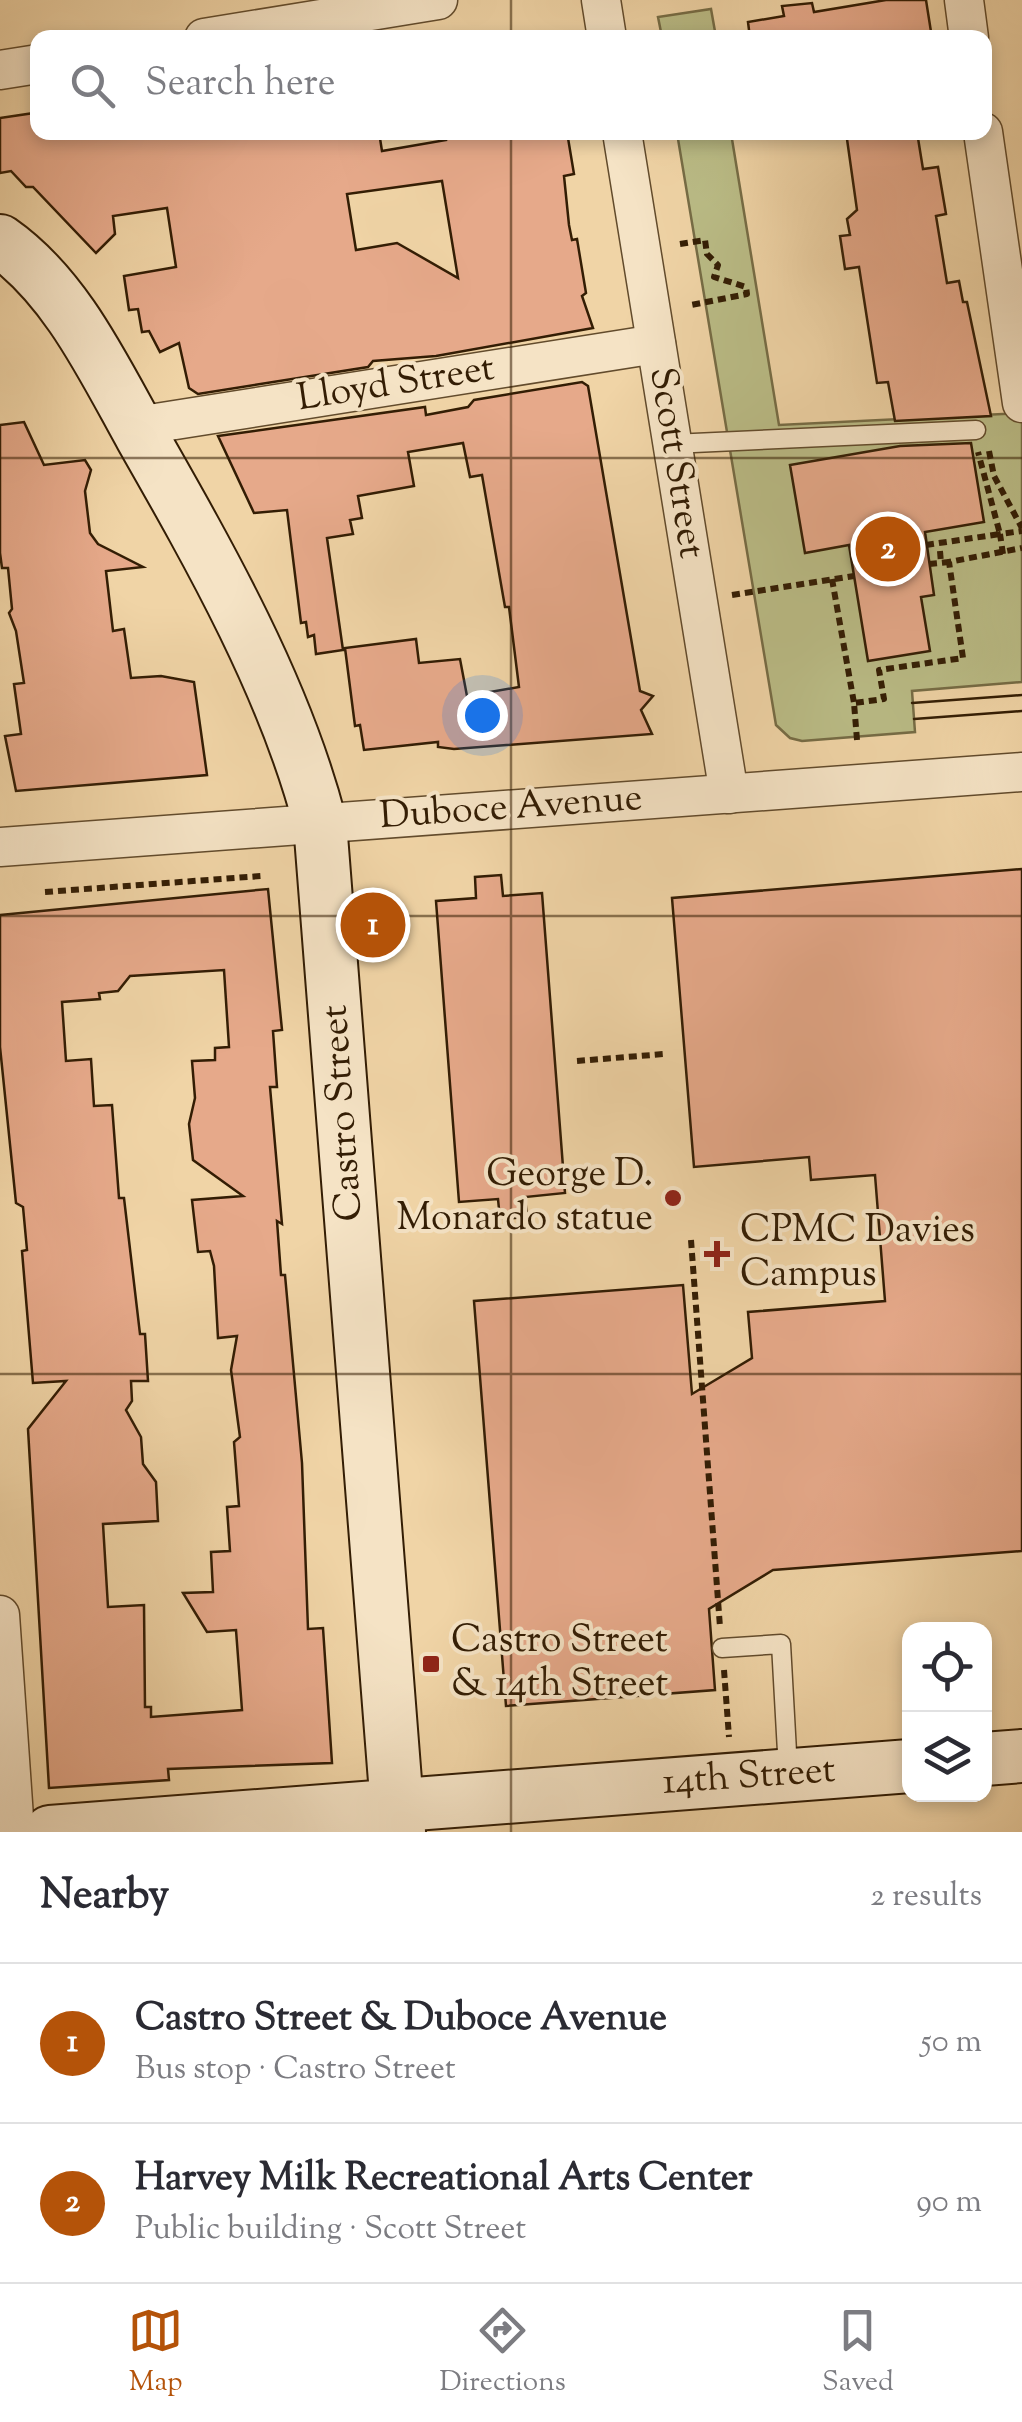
<!DOCTYPE html>
<meta charset="utf-8">
<style>
body{margin:0;font-family:"Sorts Mill Goudy",serif;background:#f7f7f7;color:#2b2b33}
.controls{position:absolute;right:30px;bottom:30px;display:grid;overflow:hidden;border-radius:20px;box-shadow:0 5px 15px #0003}
.controls button{width:90px;height:90px;display:grid;place-items:center;padding:0;border:0;border-bottom:2px solid #e1e1e2;background:#fff;color:#2b2b33;font:50px sans-serif}
.you{position:absolute;left:482px;top:715px;width:35px;height:35px;margin:-25px;border:8px solid #fff;border-radius:50%;background:#1a73e8;box-shadow:0 0 0 15px #1a73e833}
.badge{display:grid;place-items:center;width:65px;height:65px;border-radius:50%;background:#b45309;color:#fff;font-size:32px;font-weight:700}
.pin{position:absolute;translate:-50% -50%;border:5px solid #fff;box-shadow:0 2px 10px #0006}
.list{margin:0;padding:0;list-style:none}
h2{display:flex;justify-content:space-between;align-items:center;height:130px;margin:0;padding:0 40px;font-size:42px}
h2 small{font-size:32px;font-weight:400;color:#7c7c81}
.list li{display:grid;grid-template-columns:65px 1fr auto;gap:30px;align-items:center;box-sizing:border-box;height:160px;padding:0 40px;border-top:2px solid #e1e1e2}
.list b{display:block;font-size:38px;white-space:nowrap}
.list p{margin:0;font-size:32px;white-space:nowrap;color:#7c7c81}
.list em{font-size:32px;font-style:normal;color:#7c7c81}
.icon{flex:none;width:55px;height:55px;fill:none;stroke:currentColor;stroke-width:2;stroke-linecap:round;stroke-linejoin:round}
.map{position:relative;flex:none;width:1022px;height:1832px;overflow:hidden}
.search{position:absolute;background:#fff;box-shadow:0 5px 15px #0003;left:30px;right:30px;top:30px;height:110px;display:flex;align-items:center;gap:25px;box-sizing:border-box;padding:0 35px;border-radius:20px;color:#7c7c81;font-size:38px}
.sheet{height:450px;background:#fff}
nav{display:flex;justify-content:space-around;align-items:center;box-sizing:border-box;height:140px;border-top:2px solid #e1e1e2;background:#fff;font-size:28px;color:#7c7c81}
nav a{display:grid;justify-items:center;gap:5px}
nav .on{color:#b45309}
.map>svg:first-child{display:block}
</style>
<div class="map">
<svg width="1022" height="1832" viewBox="0 0 1022 1832">
<rect width="100%" height="100%" fill="#f0d4a6"/>
<filter id="stains"><feTurbulence type="fractalNoise" baseFrequency=".002" numOctaves="4"/><feColorMatrix values="0 0 0 0 .2 0 0 0 0 .09 0 0 0 0 .02 0 0 0 .5 -.17"/></filter>
<radialGradient id="worn" r=".72"><stop offset=".6" stop-color="#630" stop-opacity="0"/><stop offset="1" stop-color="#630" stop-opacity=".3"/></radialGradient>
<g fill="#babc86" stroke="#766c45" stroke-width="2.5">
<polygon points="711,9 716,37 662,37 658,17"/>
<polygon points="677,133 731,133 779,425 1022,413 1022,682 912,691 915,732 802,741 790,738 776,725"/>
</g>
<g fill="#e6a98a" stroke="#331d04" stroke-width="2.5" fill-rule="evenodd">
<polygon points="886,0 926,0 932,38 750,38 748,22 784,16 782,6 812,3 814,12"/>
<path d="M34,113L37,132H379L382,151L446,140L445,132H567L574,174L564,176L569,225L572,240L577,239L586,293L582,296L593,328L436,356L373,361L368,367L198,394L189,388L179,343L160,352L149,331L142,332L138,309L129,310L124,276L176,267L167,208L113,216L115,234L96,253L33,187H26L11,171L0,173V118ZM442,181L458,278L397,243L356,250L347,194Z"/>
<polygon points="846,132 917,132 923,169 938,167 946,214 936,216 947,283 959,281 963,302 967,302 991,416 895,421 888,382 877,383 859,267 845,269 840,236 850,235 847,219 857,210"/>
<polygon points="582,382 588,386 640,691 653,696 641,710 652,734 454,749 438,747 438,742 364,750 360,725 355,726 345,648 416,639 419,663 460,659 467,696 519,687 509,607 505,607 482,475 470,477 463,443 408,452 414,486 358,496 362,518 350,520 353,534 327,538 343,650 316,654 314,635 308,637 306,622 301,623 287,510 254,513 218,436 425,407 426,415 468,407 474,400"/>
<polygon points="24,422 44,465 85,460 91,470 85,491 90,533 98,544 143,567 106,571 113,631 124,629 131,678 161,676 194,682 207,775 16,791 5,736 21,734 14,684 24,683 16,631 9,613 12,609 8,568 2,568 0,553 0,425"/>
<polygon points="971,443 984,522 925,532 934,595 921,597 930,651 868,661 849,545 805,553 790,465 900,446"/>
<polygon points="1022,869 1022,1551 773,1570 709,1609 715,1690 506,1706 474,1301 683,1285 692,1394 752,1358 748,1312 885,1301 875,1175 811,1180 809,1157 694,1167 672,898"/>
<polygon points="501,875 503,896 542,893 565,1193 525,1197 527,1217 500,1219 498,1199 459,1202 436,901 476,898 475,877"/>
<path d="M268,889L282,1030L273,1031L277,1087H270L282,1224L277,1221L281,1275H285L302,1463L308,1629L323,1628L332,1763L168,1769L169,1780L49,1788L28,1429L66,1381L33,1383L22,1251L27,1250L23,1207L16,1203L0,1047V915ZM224,970L229,1047L215,1048V1060L192,1061L195,1098L189,1124L193,1160L243,1196L192,1200L198,1252L210,1251L214,1266L218,1338L237,1336L231,1370L240,1437L234,1442L239,1506L227,1507L230,1551L211,1552L213,1592L183,1593L207,1632L236,1630L242,1710L151,1717V1707H145L144,1605L108,1607L103,1524L158,1521L156,1482L143,1464L141,1437L126,1410L132,1401L131,1381H148L145,1334H140L124,1198H119L112,1105L94,1106L91,1059L66,1061L62,1002L100,999L99,993L118,991L130,976Z"/>
</g>
<g fill="none" stroke-linecap="round" stroke-linejoin="round">
<defs>
<g id="lane">
<polyline points="672,444 976,430"/>
<polyline points="722,1648 781,1644 788,1770"/>
</g>
<g id="street">
<polyline points="601,0 607,38"/>
<polyline points="964,0 969,38"/>
<polyline points="204,38 438,0"/>
<polyline points="0,70 38,64"/>
<polyline points="622,132 729,794"/>
<polyline points="983,132 1022,403"/>
<polyline points="137,426 656,344"/>
<polyline points="0,847 1022,772"/>
<polyline points="0,1615 15,1832"/>
</g>
<g id="secondary">
<path d="M0,241C66,287 104,369 142,437C211,558 285,688 320,823L399,1832"/>
<polyline points="984,1759 1022,1756"/>
<polyline points="50,1832 910,1766"/>
</g>
</defs>
<use href="#lane" stroke="#624b2c" stroke-width="21"/>
<use href="#street" stroke="#624b2c" stroke-width="41"/>
<use href="#secondary" stroke="#331d04" stroke-width="56"/>
<g stroke="#331d04" stroke-width="6" stroke-dasharray="8 5" stroke-linecap="butt">
<polyline points="680,244 705,240 707,254 718,265 714,277 746,287 747,294 691,305"/>
<polyline points="989,451 994,476 1022,528"/>
<polyline points="926,545 1000,534 978,452"/>
<polyline points="940,551 941,563"/>
<polyline points="1003,554 1000,534 1022,531"/>
<polyline points="929,564 949,562"/>
<polyline points="832,579 854,703"/>
<polyline points="732,595 854,576"/>
<polyline points="857,740 854,703 884,699 879,670 963,658 949,562 1022,548"/>
<polyline points="45,892 261,876"/>
<polyline points="577,1061 664,1054"/>
<polyline points="691,1240 720,1627"/>
<polyline points="724,1670 729,1737"/>
</g>
<use href="#lane" stroke="#f5e3c5" stroke-width="18"/>
<use href="#street" stroke="#f5e3c5" stroke-width="38"/>
<use href="#secondary" stroke="#f5e3c5" stroke-width="52"/>
<g stroke="#331d04" stroke-width="2.5">
<polyline points="912,703 1022,695"/>
<polyline points="914,719 1022,711"/>
</g>
</g>
<path fill="none" stroke="#331d04" stroke-width="2.5" stroke-opacity="0.55" d="M511,0V38M511,132V1832M0,458H1022M0,916H1022M0,1374H1022"/>
<g fill="#8f2418" stroke="#f5e3c5" stroke-width="4">
<circle cx="673" cy="1198" r="10"/>
<path d="M712 1239h10v10h10v10h-10v10h-10v-10h-10v-10h10z"/>
<rect x="421" y="1654" width="20" height="20" rx="5"/>
</g>
<g text-anchor="middle" dominant-baseline="central" stroke-width="8" stroke-linejoin="round" paint-order="stroke">
<g font-size="38" fill="#331d04" stroke="#f5e3c5">
<text transform="translate(396 385) rotate(-9)">Lloyd Street</text>
<text transform="translate(675 463) rotate(81)">Scott Street</text>
<text transform="translate(511 809) rotate(-4)">Duboce Avenue</text>
<text transform="translate(344 1113) rotate(-94)">Castro Street</text>
<text transform="translate(749 1778) rotate(-4)">14th Street</text>
</g>
<g font-size="38" fill="#331d04" stroke="#f5e3c5" text-anchor="start">
<text x="653" y="1176" text-anchor="end">George D.<tspan x="653" dy="44">Monardo statue</tspan></text>
<text x="740" y="1232">CPMC Davies<tspan x="740" dy="44">Campus</tspan></text>
<text x="451" y="1642">Castro Street<tspan x="451" dy="44">&amp; 14th Street</tspan></text>
</g>
</g>
<rect width="100%" height="100%" filter="url(#stains)"/>
<rect width="100%" height="100%" fill="url(#worn)"/>
</svg>
<div class="controls">
<button><svg class="icon" aria-label="locate" viewBox="0 0 24 24"><circle cx="12" cy="12" r="6"/><path d="M12 2v4M12 18v4M2 12h4M18 12h4"/></svg></button>
<button><svg class="icon" aria-label="layers" viewBox="0 0 24 24"><path d="M12 4l9 5-9 5-9-5zM3 14l9 5 9-5"/></svg></button>
</div>
<div class="you"></div>
<div class="pin badge" style="left:373px;top:925px">1</div>
<div class="pin badge" style="left:888px;top:549px">2</div>
<div class="search"><svg class="icon" aria-label="search" viewBox="0 0 24 24"><circle cx="10" cy="10" r="6"/><path d="M15 15l6 6"/></svg>Search here</div>
</div>
<section class="sheet">
<h2>Nearby<small>2 results</small></h2>
<ul class="list">
<li><span class="badge">1</span><div><b>Castro Street &amp; Duboce Avenue</b><p>Bus stop · Castro Street</p></div><em>50 m</em></li>
<li><span class="badge">2</span><div><b>Harvey Milk Recreational Arts Center</b><p>Public building · Scott Street</p></div><em>90 m</em></li>
</ul>
</section>
<nav>
<a class="on"><svg class="icon" aria-label="map" viewBox="0 0 24 24"><path d="M3 6l6-2 6 2 6-2v14l-6 2-6-2-6 2zM9 4v14M15 6v14"/></svg>Map</a>
<a><svg class="icon" aria-label="directions" viewBox="0 0 24 24"><path d="M12 3l9 9-9 9-9-9zM9 14v-3h6M13 9l2 2-2 2"/></svg>Directions</a>
<a><svg class="icon" aria-label="saved" viewBox="0 0 24 24"><path d="M7 4h10v16l-5-4-5 4z"/></svg>Saved</a>
</nav>
